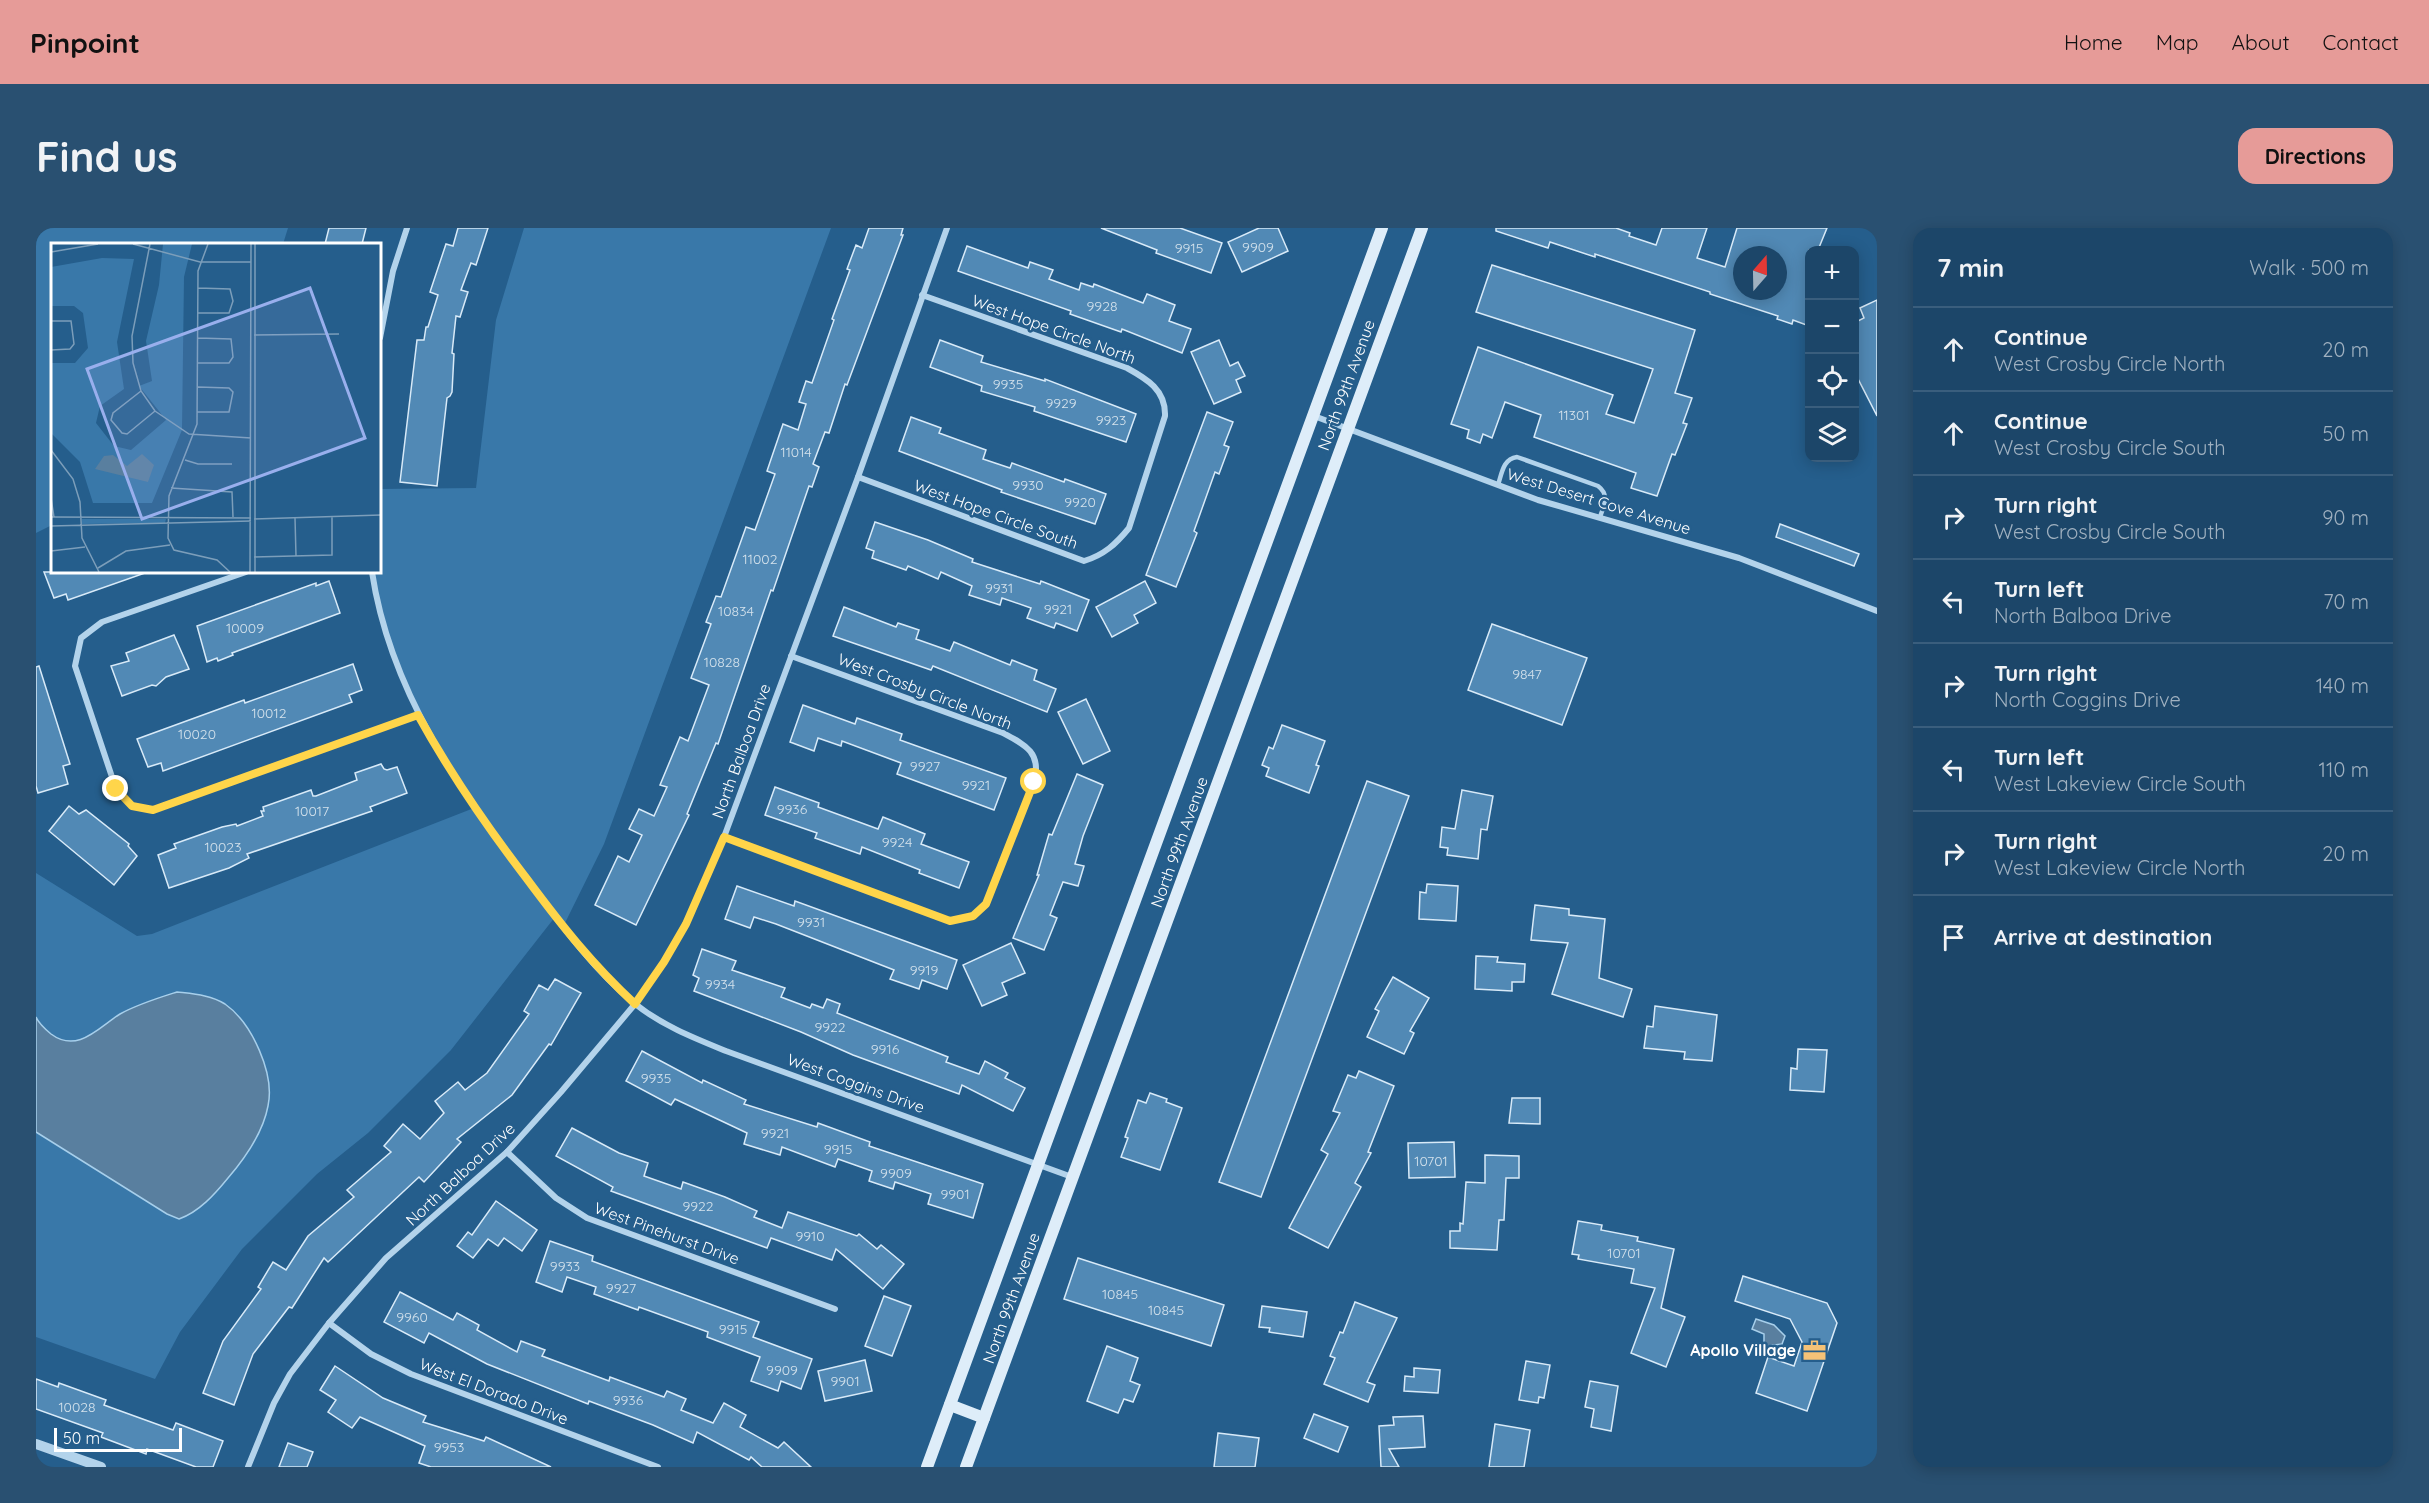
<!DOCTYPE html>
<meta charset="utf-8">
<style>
body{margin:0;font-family:Quicksand,sans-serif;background:#295071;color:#f1f3f6}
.controls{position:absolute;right:18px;top:18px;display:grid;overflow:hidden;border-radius:12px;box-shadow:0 3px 15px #0003}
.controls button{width:54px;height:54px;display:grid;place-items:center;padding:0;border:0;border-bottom:2px solid #3a5e7d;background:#1c4669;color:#f1f3f6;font:30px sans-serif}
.compass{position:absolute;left:1697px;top:18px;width:54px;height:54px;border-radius:50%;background:#1c4669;box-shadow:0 3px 15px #0003;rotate:20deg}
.scale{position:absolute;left:18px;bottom:15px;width:128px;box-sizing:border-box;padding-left:6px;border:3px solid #fff;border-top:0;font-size:16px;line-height:21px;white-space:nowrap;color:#fff;-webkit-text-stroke:4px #255e8c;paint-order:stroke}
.stop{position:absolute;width:18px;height:18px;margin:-14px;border:4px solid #ffd54a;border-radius:50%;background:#fff}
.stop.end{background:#ffd54a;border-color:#fff;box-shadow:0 2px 6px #0008}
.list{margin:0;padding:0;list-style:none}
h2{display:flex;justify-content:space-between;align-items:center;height:78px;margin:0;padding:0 24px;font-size:26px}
h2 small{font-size:20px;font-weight:400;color:#a0b1c0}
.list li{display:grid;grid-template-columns:39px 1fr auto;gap:18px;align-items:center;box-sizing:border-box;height:84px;padding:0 24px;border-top:2px solid #3a5e7d}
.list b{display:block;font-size:22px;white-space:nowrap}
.list p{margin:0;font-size:20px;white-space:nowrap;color:#a0b1c0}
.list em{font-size:20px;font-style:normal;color:#a0b1c0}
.icon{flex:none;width:33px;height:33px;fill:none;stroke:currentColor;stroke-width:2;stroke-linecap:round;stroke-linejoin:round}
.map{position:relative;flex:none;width:1841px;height:1239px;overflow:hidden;border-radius:18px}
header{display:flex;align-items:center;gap:36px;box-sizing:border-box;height:84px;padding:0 30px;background:#e69b98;color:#111}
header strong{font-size:28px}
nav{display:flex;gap:33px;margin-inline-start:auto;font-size:21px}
.intro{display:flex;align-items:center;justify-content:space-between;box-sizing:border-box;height:144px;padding:0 36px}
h1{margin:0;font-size:42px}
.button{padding:15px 27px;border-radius:18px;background:#e69b98;color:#111;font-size:21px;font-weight:700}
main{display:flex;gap:36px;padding:0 36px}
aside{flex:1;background:#1c4669;border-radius:18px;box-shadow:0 3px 15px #0003}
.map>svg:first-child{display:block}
</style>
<header>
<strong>Pinpoint</strong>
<nav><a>Home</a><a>Map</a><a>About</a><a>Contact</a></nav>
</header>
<div class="intro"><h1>Find us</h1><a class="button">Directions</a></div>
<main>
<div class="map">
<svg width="1841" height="1239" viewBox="0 0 1841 1239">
<rect width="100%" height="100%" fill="#255e8c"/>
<g fill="#3978a9">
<polygon points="0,0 252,0 247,16 16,16 16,297 0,305"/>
<polygon points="488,0 795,0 568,616 527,699 519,689 415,822 332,905 281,946 206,1021 144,1104 119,1151 0,1109 0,645 101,708 116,706 438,580 363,446 336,344 344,344 344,261 440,260 460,92"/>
</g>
<g fill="#597f9f" stroke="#a7cfeb" stroke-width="1.5">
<path d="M141,764C158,766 175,767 189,776C216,795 239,846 232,878C227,905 210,929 192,950C179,966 163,984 143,991L131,986L0,904V789C3,796 9,801 15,806C42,826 63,799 84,786C102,776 122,770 141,764Z"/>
<polygon points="1720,1091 1738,1097 1749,1108 1746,1116 1731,1118 1728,1114 1728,1106 1716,1101"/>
</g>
<g fill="#5189b5" stroke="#d8eaf8" stroke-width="1.5" fill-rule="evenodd">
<polygon points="293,0 330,0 326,16 289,16"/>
<polygon points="422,0 452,0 440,37 435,35 425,62 432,64 424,89 420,88 416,125 418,126 416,164 414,168 411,170 401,258 364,254 381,112 388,112 390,99 392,99 402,67 394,64 410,16 417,18"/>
<polygon points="833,0 867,0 865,7 867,7 811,157 809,156 793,205 789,204 777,236 783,239 776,259 773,258 737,363 735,362 682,516 680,515 651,586 653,587 600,697 559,677 582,628 593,634 606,607 593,601 603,581 618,588 631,559 624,557 644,509 652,513 673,457 655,450 675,396 670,394 680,368 685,369 710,299 719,302 739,246 731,243 747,196 762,202 770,176 763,174 770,153 776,155 798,92 796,91 814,42 811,41 820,17 826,20"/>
<polygon points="1065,0 1144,0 1186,15 1175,45 1120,25 1121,22"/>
<polygon points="1223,0 1242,0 1252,23 1206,44 1192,14"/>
<path d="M1460,0H1580L1594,5L1593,8L1620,17L1626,0H1671L1661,30L1689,39L1701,0H1791L1782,22H1773V98L1757,92L1756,96L1741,91L1742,88L1674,66V64L1559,26V29L1514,14L1512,20L1460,3ZM1706,27H1742V63H1706Z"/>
<polygon points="931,18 992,40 994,34 1017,42 1013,51 1043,62 1045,55 1057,59 1058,56 1107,75 1111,66 1139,77 1133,93 1155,101 1146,125 1086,101 1085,104 1034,86 1035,83 922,43"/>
<polygon points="1456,37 1659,102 1639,165 1656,170 1647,195 1651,196 1639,227 1636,226 1621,268 1595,260 1600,245 1498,209 1505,187 1469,174 1456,210 1447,206 1444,215 1431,210 1433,202 1415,196 1442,119 1577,167 1570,186 1598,195 1617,141 1440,84"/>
<polygon points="1841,72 1841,188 1818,143 1818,95 1828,90 1824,80"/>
<polygon points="904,112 947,128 945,134 1009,153 1009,151 1100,186 1090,214 998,183 999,179 945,163 946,158 894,139"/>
<polygon points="1183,112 1194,138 1202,134 1209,148 1200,152 1205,164 1178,176 1155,124"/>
<polygon points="1171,184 1197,194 1188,217 1193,219 1183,246 1179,244 1158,303 1161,305 1140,359 1110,347"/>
<polygon points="875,189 905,200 903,205 950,222 947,231 974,240 976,235 1028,254 1029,251 1070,266 1059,296 965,264 966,262 863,223"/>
<polygon points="839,294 892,312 937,331 936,334 1004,356 1005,353 1053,372 1041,403 1020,395 1018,400 991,390 995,380 966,370 964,377 933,367 936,358 905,344 902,351 872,338 870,342 836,330 838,323 830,320"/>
<polygon points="1744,296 1823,326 1818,338 1740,309"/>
<polygon points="8,344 109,344 109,345 32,372 30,366 18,370"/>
<polygon points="293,353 304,385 196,425 197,427 182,433 181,430 171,434 161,398 280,355 280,358"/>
<polygon points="1109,353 1120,375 1098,387 1102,395 1076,409 1060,379"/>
<polygon points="808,379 860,399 862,395 883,402 880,411 914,423 918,414 974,437 976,432 1001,442 998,452 1020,461 1011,484 897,438 895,442 797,408"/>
<polygon points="1456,396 1551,430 1526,497 1432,462"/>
<polygon points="138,407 153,441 130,449 120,458 116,457 86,468 75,438 93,433 90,425"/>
<polygon points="317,436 326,462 313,467 316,474 127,543 125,535 112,539 101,511 208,472 209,475"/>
<polygon points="3,438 34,536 27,538 32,556 2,565 0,558 0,439"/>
<polygon points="1050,471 1074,523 1047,536 1022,484"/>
<polygon points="767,477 819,496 821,490 866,506 864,512 970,550 958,582 861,546 865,535 806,513 805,518 782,510 778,523 754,514"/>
<polygon points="1246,497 1289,513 1280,537 1283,538 1273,565 1230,548 1233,540 1226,537 1233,519 1237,521"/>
<polygon points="345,536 348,541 351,542 361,539 371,565 334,579 336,583 211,626 213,630 193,640 133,660 122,627 140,620 138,616 186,599 200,596 201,598 227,588 225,583 228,583 227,579 275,562 277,568 280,568 321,552 319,545"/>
<polygon points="1041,546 1067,557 1047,608 1039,636 1048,638 1042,658 1027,654 1014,687 1021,690 1008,722 977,710 1003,647 1001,647 1013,606 1016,607"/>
<polygon points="1331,553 1373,568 1225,969 1183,954"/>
<polygon points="739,559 783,575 782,579 842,601 847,589 889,606 885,616 933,634 923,660 883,645 884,642 826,619 824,626 779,610 781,605 729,587"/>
<polygon points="1426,562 1457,568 1451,602 1445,601 1442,631 1411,627 1412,620 1404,619 1406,599 1419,601"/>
<polygon points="33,578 43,586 50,582 93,616 92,618 101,628 78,657 13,603"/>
<polygon points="1391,656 1422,658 1420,693 1383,691 1384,664 1390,665"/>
<polygon points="701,658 758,678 759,673 921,732 911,761 886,752 883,761 854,751 858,742 740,696 718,689 714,700 689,691"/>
<polygon points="1499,677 1533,681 1533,687 1569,691 1563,750 1596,761 1587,789 1516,766 1532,715 1495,712"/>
<polygon points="975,715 989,745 966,755 971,767 946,778 927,737"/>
<polygon points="666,721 700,733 696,742 749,760 745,769 774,780 776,776 787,780 791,771 804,776 801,785 912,829 910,834 943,846 949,833 972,845 969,850 989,860 977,883 926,857 923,866 817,827 765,804 658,763 663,750 657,747"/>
<polygon points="1440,728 1462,729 1461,734 1489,736 1488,754 1476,754 1476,763 1439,761"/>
<polygon points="1357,749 1393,770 1374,803 1378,805 1368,826 1331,809 1343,783 1339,781"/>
<polygon points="519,751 545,765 515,817 513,816 476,867 421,911 425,914 388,954 383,949 292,1034 288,1030 256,1080 253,1079 217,1126 198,1177 167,1165 187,1113 225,1061 222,1059 237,1034 250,1042 272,1008 318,969 311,962 355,924 348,918 367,896 384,911 408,885 399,873 422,854 429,862 451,845 493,786 488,783 503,757 512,762"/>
<polygon points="1619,778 1681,787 1676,833 1648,831 1649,824 1608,820 1611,798 1617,799"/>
<polygon points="1762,821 1791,822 1788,864 1754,862 1755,840 1761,841"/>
<polygon points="606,823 666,855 667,852 710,872 708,876 781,899 782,895 834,914 833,918 947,956 937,990 892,976 895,966 859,954 857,961 833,953 836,943 802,931 799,939 746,919 744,927 708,916 711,905 639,871 635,877 590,853"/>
<polygon points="1323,843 1358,858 1332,924 1335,925 1319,955 1325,959 1292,1020 1253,1000 1292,926 1285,922 1304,885 1297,883 1312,847 1320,850"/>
<polygon points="1114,865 1131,871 1130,874 1146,880 1124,942 1085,929 1092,910 1089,909 1102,872 1110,875"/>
<polygon points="1476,870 1504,870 1504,896 1473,895"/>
<polygon points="536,900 583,925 612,935 608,948 645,961 647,954 689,969 721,983 718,989 746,1000 752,984 821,1008 823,1006 841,1021 845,1017 868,1036 847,1061 800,1021 796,1032 735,1010 731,1020 575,963 577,959 520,928"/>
<polygon points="1418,914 1419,949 1373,950 1372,915"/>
<polygon points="1449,927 1483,928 1483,950 1470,950 1468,992 1463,992 1461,1022 1414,1020 1414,1003 1424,1003 1424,995 1427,996 1430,954 1449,955"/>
<polygon points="460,973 501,1002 486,1023 468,1010 462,1018 452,1011 437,1030 421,1018 432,1004 436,1007"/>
<polygon points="1542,993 1566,997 1565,1002 1602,1009 1601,1013 1638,1021 1625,1080 1649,1089 1630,1139 1595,1125 1619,1060 1595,1055 1598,1041 1542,1031 1543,1027 1536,1026"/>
<polygon points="514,1013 557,1028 556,1033 723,1094 717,1109 776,1131 765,1161 745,1153 742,1163 715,1153 724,1129 671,1109 672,1104 603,1079 602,1082 558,1066 560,1059 531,1049 526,1064 500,1054"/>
<polygon points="1042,1030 1188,1077 1175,1118 1028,1071"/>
<polygon points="1707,1048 1791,1075 1801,1095 1771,1183 1720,1165 1732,1129 1758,1138 1766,1114 1754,1091 1699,1073"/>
<polygon points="364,1064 417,1092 421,1085 443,1097 441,1102 481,1124 485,1113 509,1122 506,1128 573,1153 574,1149 628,1169 631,1163 650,1171 645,1182 677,1195 688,1175 710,1187 704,1199 742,1220 748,1214 775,1239 726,1239 715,1229 713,1232 661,1204 657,1215 617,1197 553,1173 552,1176 451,1136 393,1105 388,1115 348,1094"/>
<polygon points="848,1068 875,1078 856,1128 829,1118"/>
<polygon points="1319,1074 1361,1090 1331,1154 1339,1157 1332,1174 1288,1156 1299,1130 1294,1128 1304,1104 1307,1105"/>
<polygon points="1226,1078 1271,1084 1267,1109 1233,1104 1234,1100 1223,1099"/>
<polygon points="1071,1118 1102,1130 1094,1153 1104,1157 1097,1174 1088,1171 1082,1185 1051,1173"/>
<polygon points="829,1132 836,1163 789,1173 782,1143"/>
<polygon points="1490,1133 1514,1137 1508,1170 1503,1169 1502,1175 1483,1172"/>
<polygon points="299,1138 347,1170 390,1188 387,1194 448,1213 450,1209 515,1239 395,1239 383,1235 389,1218 324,1189 316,1200 292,1184 300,1172 284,1162"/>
<polygon points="1378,1140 1404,1142 1402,1165 1368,1163 1369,1148 1378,1149"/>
<polygon points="0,1151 22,1159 23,1155 70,1172 68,1177 137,1202 140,1195 187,1213 177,1239 160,1239 111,1221 110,1226 65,1209 67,1205 0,1181"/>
<polygon points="1554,1153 1582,1158 1575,1203 1555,1199 1558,1181 1549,1179"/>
<polygon points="1278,1186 1312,1199 1302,1224 1268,1210"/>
<polygon points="1387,1188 1389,1219 1353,1221 1363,1239 1345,1239 1343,1198 1358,1197 1357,1189"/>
<polygon points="1459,1196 1494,1202 1488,1239 1453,1239"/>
<polygon points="1182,1205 1223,1210 1219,1239 1178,1239"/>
<polygon points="252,1215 277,1224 271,1239 243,1239"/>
</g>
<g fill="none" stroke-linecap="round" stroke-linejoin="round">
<path stroke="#b3d3eb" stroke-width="4.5" d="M1462,257C1466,245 1467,231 1481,229L1562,258C1574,267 1568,277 1564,289"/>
<g stroke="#b3d3eb" stroke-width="6">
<polyline points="344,110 357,43 371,0"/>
<polyline points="1278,188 1502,272 1703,330 1841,383"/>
<path d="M822,249L1048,333C1068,327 1080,316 1093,300L1129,188C1130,162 1111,151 1091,140L886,67"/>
<polyline points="210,344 66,394 45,410 39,438 80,561 96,578 117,582 382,487"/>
<path d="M336,344C354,463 423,561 494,655C526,698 557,741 598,775C625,797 658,810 690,823L1036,949"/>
<path d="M688,609L914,693L937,688L950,676L998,554C1006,525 990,517 967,505L755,428"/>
<polyline points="471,924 520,970 551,990 799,1081"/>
<polyline points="293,1095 335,1126 375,1146 622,1239"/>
<polyline points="212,1239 238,1175 254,1146 293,1095 350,1030 471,924 525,864 599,776 628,734 650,696 688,609 822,249 911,0"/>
</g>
<polyline stroke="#b3d3eb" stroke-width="10" points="0,1216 65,1239"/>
<g stroke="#deedf9" stroke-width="12">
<polyline points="914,1177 948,1190"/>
<polyline points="891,1239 1346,0"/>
<polyline points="930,1239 1386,0"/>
</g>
</g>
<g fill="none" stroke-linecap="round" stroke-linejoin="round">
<path stroke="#ffd54a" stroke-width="8" d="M80,561L96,578L117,582L382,487C414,545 451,599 491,651C526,698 556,736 599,776L628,734L650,696L688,609L914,693L937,688L950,676L998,554"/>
</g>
<defs>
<symbol id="office-bare" viewBox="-9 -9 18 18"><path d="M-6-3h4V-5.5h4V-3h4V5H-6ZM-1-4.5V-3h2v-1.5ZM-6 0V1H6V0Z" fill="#f5c277" stroke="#255e8c" stroke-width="2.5" paint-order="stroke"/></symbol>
</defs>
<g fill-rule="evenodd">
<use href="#office-bare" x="1762" y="1106" width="33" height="33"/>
</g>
<g text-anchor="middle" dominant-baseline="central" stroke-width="5" stroke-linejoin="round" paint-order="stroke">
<g font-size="14" fill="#d4e2ec">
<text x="1222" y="19">9909</text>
<text x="1153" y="20">9915</text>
<text x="1066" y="78">9928</text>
<text x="972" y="156">9935</text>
<text x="1025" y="175">9929</text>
<text x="1538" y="187">11301</text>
<text x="1075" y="192">9923</text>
<text x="760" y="224">11014</text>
<text x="992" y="257">9930</text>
<text x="1044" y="274">9920</text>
<text x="724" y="331">11002</text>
<text x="963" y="360">9931</text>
<text x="1022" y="381">9921</text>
<text x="700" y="383">10834</text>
<text x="209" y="400">10009</text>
<text x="686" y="434">10828</text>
<text x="1491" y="446">9847</text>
<text x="233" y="485">10012</text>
<text x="161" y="506">10020</text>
<text x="889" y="538">9927</text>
<text x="940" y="557">9921</text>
<text x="756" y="581">9936</text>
<text x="276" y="583">10017</text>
<text x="861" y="614">9924</text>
<text x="187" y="619">10023</text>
<text x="775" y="694">9931</text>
<text x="888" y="742">9919</text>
<text x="684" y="756">9934</text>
<text x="794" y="799">9922</text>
<text x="849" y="821">9916</text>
<text x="620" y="850">9935</text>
<text x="739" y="905">9921</text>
<text x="802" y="921">9915</text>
<text x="1395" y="933">10701</text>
<text x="860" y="945">9909</text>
<text x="919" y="966">9901</text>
<text x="662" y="978">9922</text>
<text x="774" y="1008">9910</text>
<text x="1588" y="1025">10701</text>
<text x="529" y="1038">9933</text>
<text x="585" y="1060">9927</text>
<text x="1084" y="1066">10845</text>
<text x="1130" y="1082">10845</text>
<text x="376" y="1089">9960</text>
<text x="697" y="1101">9915</text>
<text x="746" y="1142">9909</text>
<text x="809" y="1153">9901</text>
<text x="592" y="1172">9936</text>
<text x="41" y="1179">10028</text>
<text x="413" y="1219">9953</text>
</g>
<g font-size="16" fill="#fff" stroke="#255e8c">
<text transform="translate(1018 101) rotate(20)">West Hope Circle North</text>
<text transform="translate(1310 157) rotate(-70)">North 99th Avenue</text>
<text transform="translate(1563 273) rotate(17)">West Desert Cove Avenue</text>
<text transform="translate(960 286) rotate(20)">West Hope Circle South</text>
<text transform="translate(889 463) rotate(21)">West Crosby Circle North</text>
<text transform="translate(705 523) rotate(-70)">North Balboa Drive</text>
<text transform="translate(1143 614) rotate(-70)">North 99th Avenue</text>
<text transform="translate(820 855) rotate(20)">West Coggins Drive</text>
<text transform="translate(424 946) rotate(-43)">North Balboa Drive</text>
<text transform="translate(631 1005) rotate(20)">West Pinehurst Drive</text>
<text transform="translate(975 1070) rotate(-70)">North 99th Avenue</text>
<text transform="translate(458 1163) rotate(21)">West El Dorado Drive</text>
</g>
<g font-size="16" font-weight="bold" fill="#fff" stroke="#255e8c" text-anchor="end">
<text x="1760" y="1122">Apollo Village</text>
</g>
</g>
<g transform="translate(15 15)">
<rect width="330" height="330" fill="#255e8c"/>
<path d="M112,1H141L133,34L131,187L101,260H42L29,219L0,190V120H24L37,105L32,70L23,63H0V24L51,15L83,16L66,99L73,146L49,163L45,180L63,203L80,207L115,177L88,143L101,138L95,98L108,42ZM31,276H115L114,280L31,281Z" fill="#3978a9"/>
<path d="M91,211L103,222L97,239L44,226L53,213L62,212L76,223Z" fill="#597f9f"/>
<path fill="none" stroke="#7c9eba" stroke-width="1.5" d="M82,1L149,19H200M99,1L81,93L82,120L90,148L104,168L138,191L200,195M157,1L147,28L146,181L118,253L117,295L123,307L166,317L179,329M0,9L47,1M147,70H178L182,58L179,46L147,45M0,78H20L23,101L19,106L0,107M203,92L288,91M147,95L180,96L182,114L178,120H147M90,148L62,170L60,177L71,190L76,191L104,168M146,169H178L182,149L178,145L147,144M0,207L22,236L29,259L31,295L48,329M134,217L147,221H181M120,245L181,249L182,274M0,255L3,274M0,274L200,275M244,275L245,313M203,276L330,272M0,283L200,278M0,308L34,304M203,314L281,312V274M47,325L75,308L119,302M199,329L200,1M204,329V1"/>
<path fill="#99afed" fill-opacity="0.15" stroke="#99afed" stroke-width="3" d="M259,45L314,195L91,276L36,126Z"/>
<rect width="330" height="330" fill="none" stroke="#fff" stroke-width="3"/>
</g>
</svg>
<div class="controls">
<button>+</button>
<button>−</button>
<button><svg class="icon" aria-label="locate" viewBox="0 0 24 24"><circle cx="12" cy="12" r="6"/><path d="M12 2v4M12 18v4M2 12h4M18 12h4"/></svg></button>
<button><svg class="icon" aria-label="layers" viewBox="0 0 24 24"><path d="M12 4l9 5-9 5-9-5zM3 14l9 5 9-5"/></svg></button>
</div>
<svg class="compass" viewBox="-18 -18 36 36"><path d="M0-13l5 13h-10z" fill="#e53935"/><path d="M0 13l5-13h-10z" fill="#a0b1c0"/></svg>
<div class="scale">50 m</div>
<div class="stop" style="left:998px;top:554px"></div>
<div class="stop end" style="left:80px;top:561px"></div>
</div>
<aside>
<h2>7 min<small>Walk · 500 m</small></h2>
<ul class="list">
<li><svg class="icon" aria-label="ahead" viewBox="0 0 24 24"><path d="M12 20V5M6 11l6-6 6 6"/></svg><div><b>Continue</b><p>West Crosby Circle North</p></div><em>20 m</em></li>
<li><svg class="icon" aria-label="ahead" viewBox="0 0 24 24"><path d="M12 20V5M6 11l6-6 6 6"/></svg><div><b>Continue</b><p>West Crosby Circle South</p></div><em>50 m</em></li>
<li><svg class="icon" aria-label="right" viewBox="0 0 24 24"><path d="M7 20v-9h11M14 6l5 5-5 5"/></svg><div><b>Turn right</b><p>West Crosby Circle South</p></div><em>90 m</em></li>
<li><svg class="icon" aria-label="left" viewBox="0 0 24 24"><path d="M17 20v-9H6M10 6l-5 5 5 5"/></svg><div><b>Turn left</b><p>North Balboa Drive</p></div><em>70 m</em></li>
<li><svg class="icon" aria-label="right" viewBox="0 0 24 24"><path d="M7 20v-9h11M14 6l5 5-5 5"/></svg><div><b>Turn right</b><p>North Coggins Drive</p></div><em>140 m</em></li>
<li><svg class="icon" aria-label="left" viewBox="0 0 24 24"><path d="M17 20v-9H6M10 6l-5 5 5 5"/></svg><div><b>Turn left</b><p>West Lakeview Circle South</p></div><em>110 m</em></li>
<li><svg class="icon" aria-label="right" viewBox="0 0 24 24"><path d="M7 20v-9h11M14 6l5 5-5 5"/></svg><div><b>Turn right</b><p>West Lakeview Circle North</p></div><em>20 m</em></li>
<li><svg class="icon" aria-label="arrive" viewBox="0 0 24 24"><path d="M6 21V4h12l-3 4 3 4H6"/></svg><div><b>Arrive at destination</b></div></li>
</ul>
</aside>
</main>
